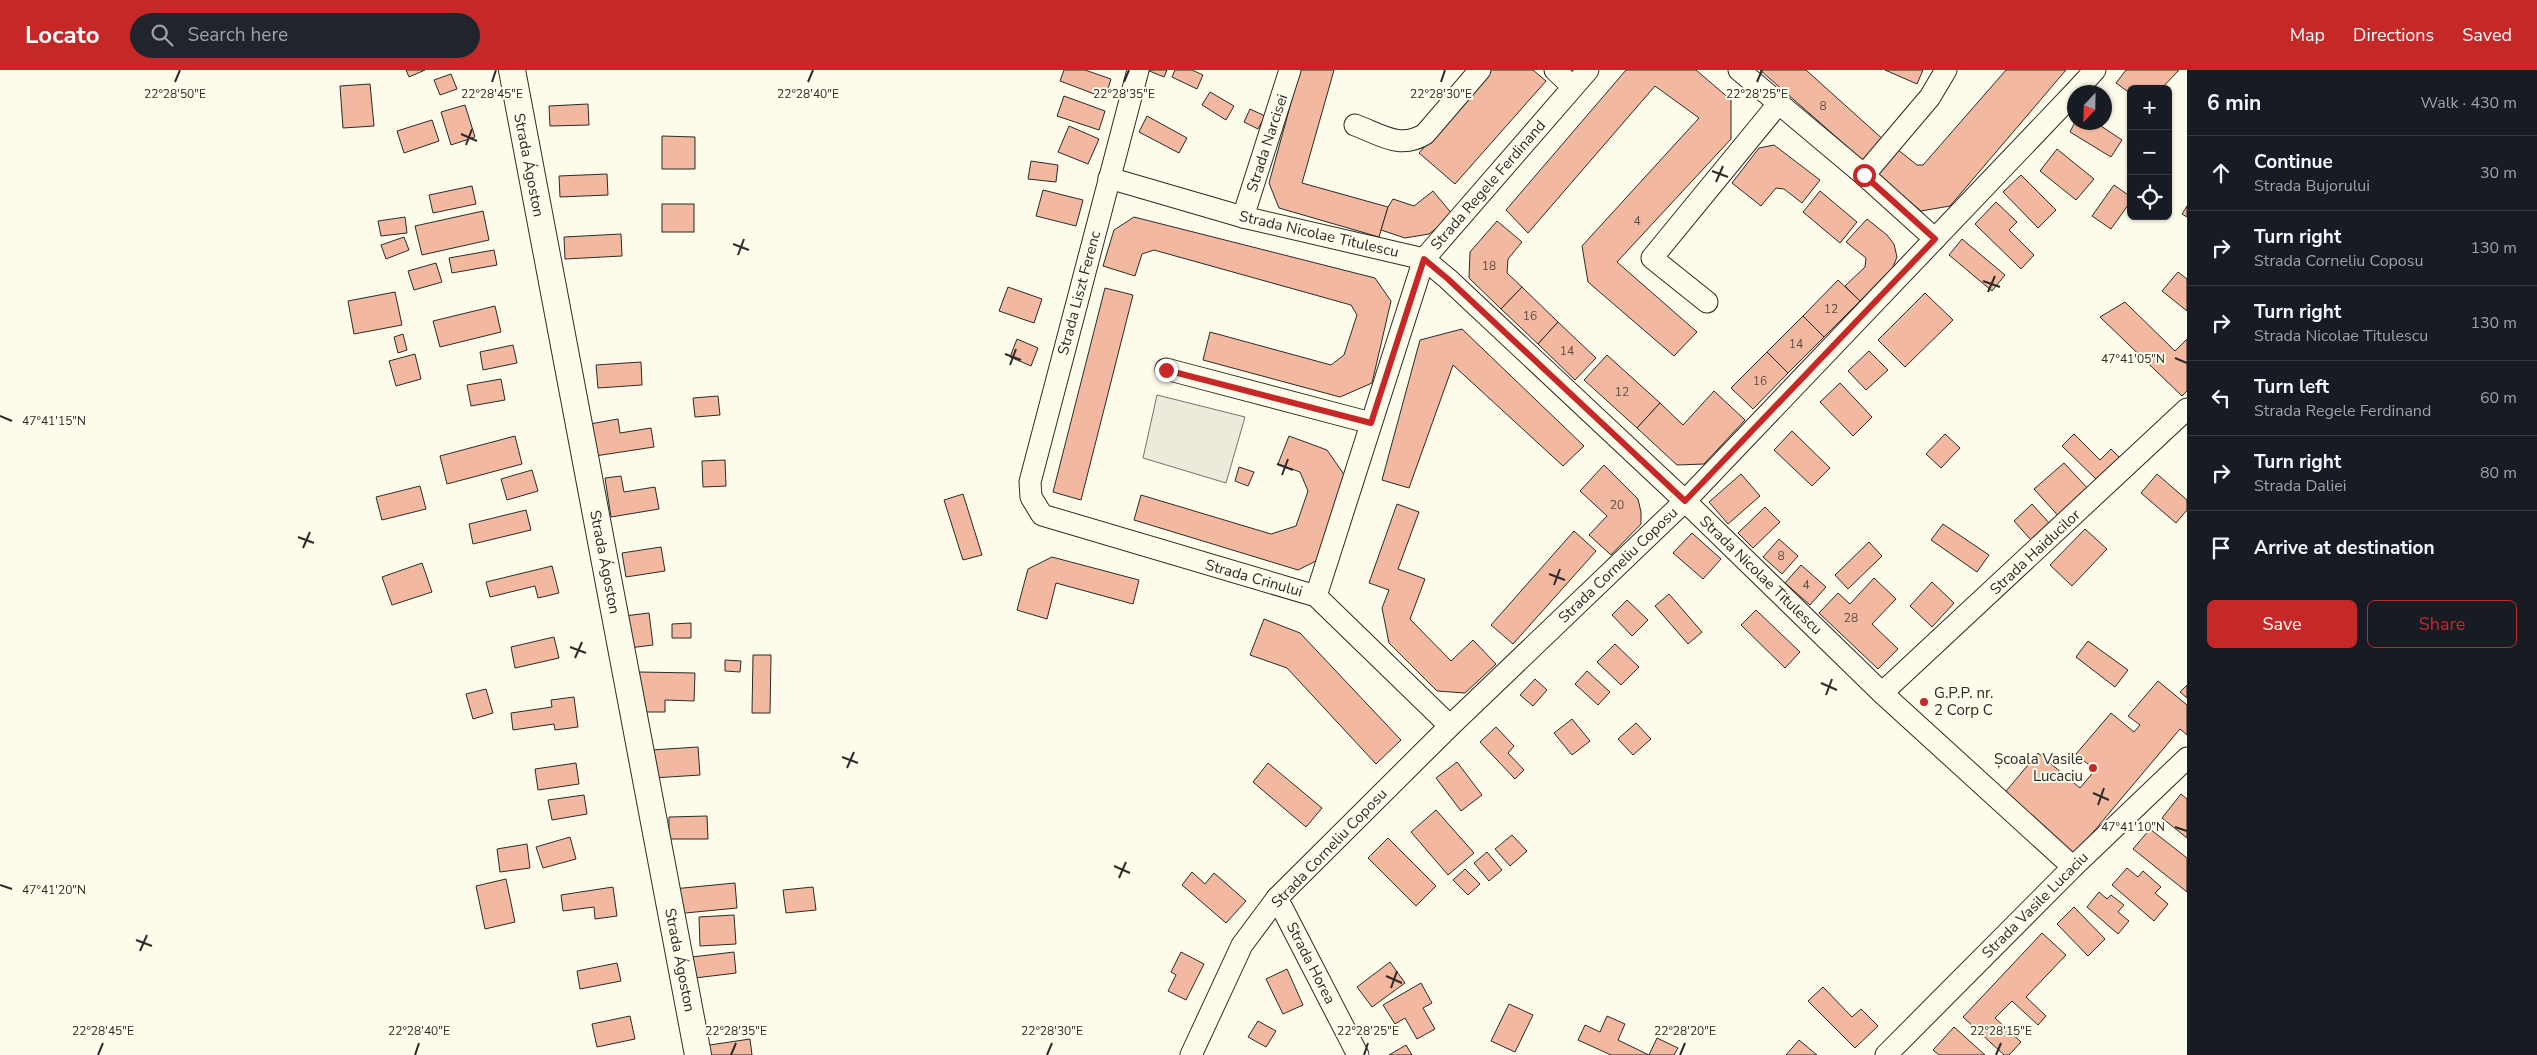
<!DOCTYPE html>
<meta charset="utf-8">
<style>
body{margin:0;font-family:"Nunito Sans",sans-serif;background:#20242c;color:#f1f3f6}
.controls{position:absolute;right:15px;top:15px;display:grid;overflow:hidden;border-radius:8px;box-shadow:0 1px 4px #0004}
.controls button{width:45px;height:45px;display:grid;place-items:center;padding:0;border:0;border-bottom:1px solid #363941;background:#171b24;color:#f1f3f6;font:25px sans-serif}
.compass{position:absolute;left:2067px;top:15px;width:45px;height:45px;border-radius:50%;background:#171b24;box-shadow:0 1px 4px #0004;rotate:202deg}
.stop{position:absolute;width:15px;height:15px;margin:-11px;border:4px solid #c62828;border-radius:50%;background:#fff}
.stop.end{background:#c62828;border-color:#fff;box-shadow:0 1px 5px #0008}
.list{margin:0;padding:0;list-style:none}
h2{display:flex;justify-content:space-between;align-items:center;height:65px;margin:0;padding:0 20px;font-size:21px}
h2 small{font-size:16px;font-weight:400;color:#9ea1a6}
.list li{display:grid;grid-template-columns:32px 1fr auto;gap:15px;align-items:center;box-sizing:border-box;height:75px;padding:0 20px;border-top:1px solid #363941}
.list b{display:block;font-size:19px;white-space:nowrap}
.list p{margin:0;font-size:16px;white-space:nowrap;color:#9ea1a6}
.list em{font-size:16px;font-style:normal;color:#9ea1a6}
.actions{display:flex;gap:10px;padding:15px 20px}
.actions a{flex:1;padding:11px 0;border:1px solid #c62828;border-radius:8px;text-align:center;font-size:18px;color:#c62828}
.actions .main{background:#c62828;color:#fff}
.icon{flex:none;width:28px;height:28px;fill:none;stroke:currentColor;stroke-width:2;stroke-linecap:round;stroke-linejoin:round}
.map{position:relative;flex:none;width:2187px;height:985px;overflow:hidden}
header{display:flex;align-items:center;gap:30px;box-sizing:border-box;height:70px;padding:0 25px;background:#c62828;color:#fff}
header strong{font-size:24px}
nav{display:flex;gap:28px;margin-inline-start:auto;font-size:18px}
.search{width:350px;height:45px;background:#20242c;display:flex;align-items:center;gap:12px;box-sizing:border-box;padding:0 18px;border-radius:28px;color:#9ea1a6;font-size:19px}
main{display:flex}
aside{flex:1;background:#171b24}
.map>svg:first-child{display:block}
</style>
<header>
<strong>Locato</strong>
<div class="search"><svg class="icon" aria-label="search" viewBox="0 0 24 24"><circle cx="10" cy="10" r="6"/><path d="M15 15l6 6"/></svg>Search here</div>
<nav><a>Map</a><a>Directions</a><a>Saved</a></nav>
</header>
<main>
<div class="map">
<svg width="2187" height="985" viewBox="0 0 2187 985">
<rect width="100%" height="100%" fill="#fdfbea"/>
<polygon fill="#eceadb" stroke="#74746e" points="1157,325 1245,347 1226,413 1143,388"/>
<g fill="#f2b8a0" stroke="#2b2b2b">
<polygon points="406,0 425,0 409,7"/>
<polygon points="1064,0 1085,0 1111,9 1105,28 1060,11"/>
<polygon points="1147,0 1167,0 1164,7"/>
<polygon points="1175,0 1192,0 1203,5 1197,19 1172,7"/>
<polygon points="1300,0 1334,0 1302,113 1388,137 1379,167 1279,138 1269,113"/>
<polygon points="1491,0 1533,0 1546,11 1455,114 1419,83"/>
<polygon points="1626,0 1696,0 1731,30 1731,69 1617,192 1697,262 1674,286 1588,212 1582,176 1699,48 1655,16 1528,163 1506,140"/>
<polygon points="1760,0 1806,0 1886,72 1867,94"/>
<polygon points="1885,0 1923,0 1917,14"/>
<polygon points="2006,0 2066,0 1950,136 1921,141 1877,104 1897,79 1917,95 1923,95"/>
<polygon points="2126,0 2179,0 2161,19 2131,19 2131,24 2116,13"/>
<polygon points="451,4 457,19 440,25 434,10"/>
<polygon points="370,14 374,56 343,58 340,16"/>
<polygon points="1210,22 1234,36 1226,50 1202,35"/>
<polygon points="1064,26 1105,41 1099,60 1057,46"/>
<polygon points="588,34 589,55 550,56 549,36"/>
<polygon points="465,35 475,67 451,75 441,42"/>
<polygon points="1250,39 1265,46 1258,59 1244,52"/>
<polygon points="1147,46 1187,68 1179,83 1139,62"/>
<polygon points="432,50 439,71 404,83 397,61"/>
<polygon points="2075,52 2095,52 2122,70 2111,87 2070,62"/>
<polygon points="1069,56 1099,69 1088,94 1058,82"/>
<polygon points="662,66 695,67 695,99 662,99"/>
<polygon points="1774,75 1820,110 1802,133 1784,119 1776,118 1761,136 1732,113 1759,78"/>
<polygon points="2057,79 2094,109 2076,130 2040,101"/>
<polygon points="1031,91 1058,95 1056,112 1028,109"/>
<polygon points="607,104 608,125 560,127 559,106"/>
<polygon points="2021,105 2056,140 2038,158 2003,122"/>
<polygon points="2114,115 2131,127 2131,131 2111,159 2092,146"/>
<polygon points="472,116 476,134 433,143 429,125"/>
<polygon points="1043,120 1083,130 1076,156 1036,146"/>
<polygon points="1433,121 1453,145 1429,164 1405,168 1381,160 1388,137 1393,129 1414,136"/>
<polygon points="1820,121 1857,152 1840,173 1803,142"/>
<polygon points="1996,132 2017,152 2009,160 2034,185 2021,199 1975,154"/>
<rect x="662" y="134" width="32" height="28"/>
<polygon points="2187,136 2187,147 2182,144"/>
<polygon points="483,141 489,170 422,185 415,156"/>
<polygon points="405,147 407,163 381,166 378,151"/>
<polygon points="1134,147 1375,208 1391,231 1372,313 1340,327 1203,290 1210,262 1331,295 1344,285 1357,245 1351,235 1154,180 1142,184 1135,206 1103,196 1114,160"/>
<polygon points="1867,149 1887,165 1894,174 1897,187 1893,197 1860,231 1845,216 1865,197 1866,188 1846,172"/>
<polygon points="1497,151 1522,172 1508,189 1507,203 1522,217 1501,239 1469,208 1470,182"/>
<polygon points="621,164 622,186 565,189 564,167"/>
<polygon points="404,167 409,180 386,189 381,175"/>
<polygon points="1962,169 2005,205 1992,221 1949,185"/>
<polygon points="494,180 497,195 452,203 449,188"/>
<polygon points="436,193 442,212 414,220 408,201"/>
<polygon points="2178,202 2187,209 2187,241 2162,221"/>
<polygon points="1838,210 1860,231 1824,267 1803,246"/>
<polygon points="1008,217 1042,229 1034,253 999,241"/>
<polygon points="1522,217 1558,252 1538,274 1501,239"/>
<polygon points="1105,218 1133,225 1081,430 1053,422"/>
<polygon points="395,222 402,255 354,264 348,231"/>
<polygon points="1925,223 1953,250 1905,297 1878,270"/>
<polygon points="2125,232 2175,281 2187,269 2187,321 2182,326 2100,247"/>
<polygon points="495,236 501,262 440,277 433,251"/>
<polygon points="1803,246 1824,267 1788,303 1767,282"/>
<polygon points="1558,252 1596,288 1575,310 1538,274"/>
<polygon points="1462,259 1584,376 1563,396 1453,295 1409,418 1382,410 1420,270"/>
<polygon points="403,264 407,280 398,283 394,267"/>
<polygon points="1017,269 1038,278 1031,296 1010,287"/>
<polygon points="513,275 517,293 483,300 480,282"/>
<polygon points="1869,281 1888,300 1866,320 1848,301"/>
<polygon points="1767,282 1788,303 1753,339 1731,318"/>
<polygon points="415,284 421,309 396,316 389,291"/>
<polygon points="1607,285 1660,333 1637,358 1584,310"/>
<polygon points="641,292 642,315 598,318 596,295"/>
<polygon points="501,309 505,330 471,336 467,315"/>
<polygon points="1840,313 1872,347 1853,366 1820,332"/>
<polygon points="1714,321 1745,350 1704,394 1677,395 1637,358 1660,333 1683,355"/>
<polygon points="718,326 720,345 695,347 693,328"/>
<polygon points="618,349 620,363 651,358 654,377 595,386 590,354"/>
<polygon points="1792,361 1830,398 1812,416 1774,380"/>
<polygon points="1945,364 1960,378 1941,398 1926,384"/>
<polygon points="2074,364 2100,390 2111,379 2122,390 2099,412 2062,376"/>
<polygon points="515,366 522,394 447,414 440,386"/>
<polygon points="1289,366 1327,380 1345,406 1320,489 1298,500 1134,450 1141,425 1271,464 1296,456 1308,421 1300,402 1278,394"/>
<polygon points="725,390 726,416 703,417 702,391"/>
<polygon points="2064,393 2092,423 2062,450 2034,419"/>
<polygon points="1604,395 1638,429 1641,442 1641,454 1611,485 1589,465 1607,446 1580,421"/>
<polygon points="1239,397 1254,402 1248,416 1235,411"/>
<polygon points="532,400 538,421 507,430 501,409"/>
<polygon points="1741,404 1760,426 1728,454 1709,432"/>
<polygon points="2157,404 2187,430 2187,440 2176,453 2141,423"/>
<polygon points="621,406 624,422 655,417 659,439 611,447 605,408"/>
<polygon points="420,416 426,439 382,450 376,427"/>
<polygon points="963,424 982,485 963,490 944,430"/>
<polygon points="1397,434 1419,442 1398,499 1425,509 1410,549 1451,591 1473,570 1496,594 1465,623 1437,621 1389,573 1382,538 1389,520 1369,513"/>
<polygon points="2032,434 2050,454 2031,470 2014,451"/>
<polygon points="1765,437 1780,452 1753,478 1738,463"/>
<polygon points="526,440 531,460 473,474 469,454"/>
<polygon points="1943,454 1989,485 1977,502 1931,470"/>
<polygon points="2085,459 2107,479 2072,516 2050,495"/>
<polygon points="1574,461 1596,481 1513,574 1491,555"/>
<polygon points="1692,463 1721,489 1703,509 1673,483"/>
<polygon points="1779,469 1798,486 1782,504 1763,487"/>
<polygon points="1869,472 1882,486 1848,519 1835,505"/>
<polygon points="661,477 665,501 626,507 622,483"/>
<polygon points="1052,487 1139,510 1133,534 1056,513 1047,549 1017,540 1028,499"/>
<polygon points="422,493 432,522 392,535 382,507"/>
<polygon points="1801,495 1826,517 1810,535 1785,513"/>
<polygon points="552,496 559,523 538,528 535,516 490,527 486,512"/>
<polygon points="1874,508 1896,529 1872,554 1898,579 1878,599 1819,543 1838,523 1850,534"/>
<polygon points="1932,512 1954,533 1932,557 1910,536"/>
<polygon points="1669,524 1702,562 1688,574 1655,536"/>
<polygon points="1627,530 1648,550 1632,566 1612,545"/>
<polygon points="1756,540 1800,582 1785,598 1741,555"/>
<polygon points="649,543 653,575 629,578 624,546"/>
<polygon points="1264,549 1300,563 1401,670 1376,694 1287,598 1250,585"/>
<polygon points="691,553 691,568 672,568 672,554"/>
<polygon points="554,567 559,588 515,598 511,577"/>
<polygon points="2088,571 2128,600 2115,617 2076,587"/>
<polygon points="1615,574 1639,597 1621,615 1597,592"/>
<polygon points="753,585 771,585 770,643 752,643"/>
<polygon points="725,590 741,591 740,602 725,601"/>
<polygon points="1587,601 1610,622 1598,635 1575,614"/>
<polygon points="639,602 695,603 694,631 665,630 665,642 638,642"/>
<polygon points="1535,609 1547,620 1533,636 1520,625"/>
<polygon points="2158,611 2187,635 2187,665 2180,659 2073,786 2002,726 2038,683 2080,718 2095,700 2076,684 2111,643 2134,662 2140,655 2128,646"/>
<polygon points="2187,615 2187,628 2180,622"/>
<polygon points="486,619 493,643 473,649 466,624"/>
<polygon points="574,627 578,657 555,660 554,654 513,660 511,643 552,637 551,630"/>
<polygon points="1572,649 1590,671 1572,685 1554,663"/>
<polygon points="1636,653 1651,669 1633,685 1618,669"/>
<polygon points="1496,657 1514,676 1508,683 1524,700 1515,709 1480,672"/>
<polygon points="698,677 700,705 653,708 651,680"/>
<polygon points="1457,692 1482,725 1461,741 1436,708"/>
<polygon points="576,693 579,714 538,720 535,699"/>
<polygon points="1268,693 1322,738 1306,757 1253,712"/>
<polygon points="2181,724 2187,729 2187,768 2162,748"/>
<polygon points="584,725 587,744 552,750 548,730"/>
<polygon points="1436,740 1474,783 1448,805 1411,762"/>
<polygon points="707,746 708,769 669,769 669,747"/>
<polygon points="2150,759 2187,788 2187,822 2133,779"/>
<polygon points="1512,765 1527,781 1510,796 1495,779"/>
<polygon points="570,767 576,789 543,798 536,777"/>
<polygon points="1388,768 1436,816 1416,836 1368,788"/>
<polygon points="527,774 530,798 500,802 497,779"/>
<polygon points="1487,782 1502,800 1489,811 1474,793"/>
<polygon points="2127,798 2138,807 2143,801 2161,817 2155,823 2168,834 2154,851 2112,815"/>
<polygon points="1465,799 1480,814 1468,825 1453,810"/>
<polygon points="1192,802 1205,814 1214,803 1246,831 1226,853 1182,815"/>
<polygon points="506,809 515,852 485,859 476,816"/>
<polygon points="735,813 737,838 675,844 673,819"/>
<polygon points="613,817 617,846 595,849 594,837 563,841 561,825"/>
<polygon points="813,817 816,840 786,843 783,820"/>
<polygon points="2099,822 2107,829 2111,825 2124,835 2118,842 2129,851 2118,864 2087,837"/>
<polygon points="2074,837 2105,869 2088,886 2057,854"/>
<polygon points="734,845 736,874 700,876 699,847"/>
<polygon points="2042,863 2066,885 2026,927 2046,946 2038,955 2012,931 1995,948 2021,972 2009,985 2004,985 1963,947"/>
<polygon points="734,882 736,903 695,908 692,887"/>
<polygon points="1181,882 1204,894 1186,930 1168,921 1176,905 1171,902"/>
<polygon points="1390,892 1405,913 1372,937 1357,917"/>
<polygon points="617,893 621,911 580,919 577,901"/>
<polygon points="1287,899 1303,935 1283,944 1266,909"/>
<polygon points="1421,913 1432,933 1423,938 1435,959 1417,969 1405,948 1395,954 1383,935"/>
<polygon points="1823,917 1852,947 1861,939 1878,956 1855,978 1808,931"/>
<polygon points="1509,934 1533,945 1515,982 1491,971"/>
<polygon points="630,946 635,969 597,977 592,954"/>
<polygon points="1607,946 1625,954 1618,970 1649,985 1657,968 1678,978 1674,985 1611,985 1578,970 1585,955 1600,962"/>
<polygon points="1258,951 1276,961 1266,977 1248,967"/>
<polygon points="1954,957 1985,985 1939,985 1933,980"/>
<polygon points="750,969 752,985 704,985 703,976"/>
<polygon points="1799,970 1817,985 1786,985"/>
<polygon points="1406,975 1412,985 1389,985"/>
</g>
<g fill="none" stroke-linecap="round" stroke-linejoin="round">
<defs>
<g id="minor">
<polyline points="1138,0 1030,412 1031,427 1042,445 1316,526 1450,656"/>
<polyline points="1555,0 1573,17"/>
<polyline points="1739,0 1864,105 1935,169"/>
<polyline points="2075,22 2095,0"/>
<path d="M1355,55C1380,64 1400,80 1425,64L1480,0"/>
<polyline points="1864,105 1930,27 1946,0"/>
<polyline points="1109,108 1243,147 1424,189 1448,209 1685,431 1882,623 2073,797"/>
<polyline points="1243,147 1290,0"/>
<polyline points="1707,232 1652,188 1779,33"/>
<polyline points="1166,299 1371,353"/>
<polyline points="1316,526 1424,189 1588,0"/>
<polyline points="1882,623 2187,339"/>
<polyline points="1277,828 1358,985"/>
<polyline points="1191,985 1242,875 1277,828 1450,656 1685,431 2074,23"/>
<polyline points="1886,985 2073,797 2187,688"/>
</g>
<polyline id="major" points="512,0 698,985"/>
</defs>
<use href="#minor" stroke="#2b2b2b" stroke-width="23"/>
<use href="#major" stroke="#2b2b2b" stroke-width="28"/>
<use href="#minor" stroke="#fdfbea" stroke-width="21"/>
<use href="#major" stroke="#fdfbea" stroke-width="26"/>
</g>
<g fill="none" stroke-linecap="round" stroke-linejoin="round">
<polyline stroke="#c62828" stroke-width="6" points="1166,300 1371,353 1424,189 1448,209 1685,431 1935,169 1864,105"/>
</g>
<path fill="none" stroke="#2b2b2b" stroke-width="2" d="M175,12L180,0M492,12L496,0M808,12L813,0M1124,12L1129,0M1441,12L1445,0M1757,12L1762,0M461,64L477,71M466,75L472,59M1712,101L1728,107M1716,112L1723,96M733,174L749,180M738,185L744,169M1983,211L2000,217M1988,222L1995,206M1005,284L1021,290M2175,288L2187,293M1010,295L1016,279M0,346L12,351M1277,394L1293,400M1282,405L1288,389M298,467L314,473M303,478L310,462M1549,504L1565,510M1554,515L1560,499M570,577L586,583M575,588L582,572M1821,613L1837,620M1826,625L1832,609M842,687L858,693M847,698L854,682M2093,723L2109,730M2098,735L2104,718M2175,757L2187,761M1114,796L1130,803M1119,808L1126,792M0,815L12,819M136,870L152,876M140,881L147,865M1386,906L1402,913M1391,918L1397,901M98,985L103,973M415,985L419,973M731,985L736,973M1047,985L1052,973M1364,985L1368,973M1680,985L1685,973M1996,985L2001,973"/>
<g fill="#c62828" stroke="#fdfbea" stroke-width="2">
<circle cx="1924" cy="632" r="5"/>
<circle cx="2093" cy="698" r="5"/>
</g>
<g text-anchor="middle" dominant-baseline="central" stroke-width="4" stroke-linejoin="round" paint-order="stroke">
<g font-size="12" fill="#5d4e48">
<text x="1823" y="36">8</text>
<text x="1637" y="151">4</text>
<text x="1489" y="196">18</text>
<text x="1831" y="239">12</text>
<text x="1530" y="246">16</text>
<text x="1796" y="274">14</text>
<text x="1567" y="281">14</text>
<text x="1760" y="311">16</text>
<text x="1622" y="322">12</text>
<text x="1617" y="435">20</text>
<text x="1781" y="486">8</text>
<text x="1806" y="515">4</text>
<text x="1851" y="548">28</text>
</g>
<g font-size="15" fill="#2b2b2b" stroke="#fdfbea">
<text transform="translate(1267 73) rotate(-72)">Strada Narcisei</text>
<text transform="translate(529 95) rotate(79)">Strada Ágoston</text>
<text transform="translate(1488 115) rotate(-49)">Strada Regele Ferdinand</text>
<text transform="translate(1319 164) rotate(13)">Strada Nicolae Titulescu</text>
<text transform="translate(1079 223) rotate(-75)">Strada Liszt Ferenc</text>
<text transform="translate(2035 482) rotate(-43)">Strada Haiducilor</text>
<text transform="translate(605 492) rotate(79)">Strada Ágoston</text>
<text transform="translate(1618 495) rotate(-44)">Strada Corneliu Coposu</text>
<text transform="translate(1761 505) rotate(44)">Strada Nicolae Titulescu</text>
<text transform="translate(1254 508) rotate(16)">Strada Crinului</text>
<text transform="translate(1329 778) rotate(-46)">Strada Corneliu Coposu</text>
<text transform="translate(2035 835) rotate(-45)">Strada Vasile Lucaciu</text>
<text transform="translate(680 890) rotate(79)">Strada Ágoston</text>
<text transform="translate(1311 893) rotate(63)">Strada Horea</text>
</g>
<g font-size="15" fill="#2b2b2b" stroke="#fdfbea" text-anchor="start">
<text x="1934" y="623">G.P.P. nr.<tspan x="1934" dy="17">2 Corp C</tspan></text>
<text x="2083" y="689" text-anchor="end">Școala Vasile<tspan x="2083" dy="17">Lucaciu</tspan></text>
</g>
</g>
<g font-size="12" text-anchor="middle" fill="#2b2b2b" stroke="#fdfbea" stroke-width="4" stroke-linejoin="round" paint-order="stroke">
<text x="175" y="28">22°28'50"E</text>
<text x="492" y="28">22°28'45"E</text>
<text x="808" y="28">22°28'40"E</text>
<text x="1757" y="28">22°28'25"E</text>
<text x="1124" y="28">22°28'35"E</text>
<text x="1441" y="28">22°28'30"E</text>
<text x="2133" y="293">47°41'05"N</text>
<text x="54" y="355">47°41'15"N</text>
<text x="2133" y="761">47°41'10"N</text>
<text x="54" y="824">47°41'20"N</text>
<text x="103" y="965">22°28'45"E</text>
<text x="419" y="965">22°28'40"E</text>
<text x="736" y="965">22°28'35"E</text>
<text x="1052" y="965">22°28'30"E</text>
<text x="1368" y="965">22°28'25"E</text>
<text x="1685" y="965">22°28'20"E</text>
<text x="2001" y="965">22°28'15"E</text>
</g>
</svg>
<div class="controls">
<button>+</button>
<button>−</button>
<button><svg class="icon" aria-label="locate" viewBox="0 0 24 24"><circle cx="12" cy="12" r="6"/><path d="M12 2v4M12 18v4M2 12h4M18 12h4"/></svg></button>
</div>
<svg class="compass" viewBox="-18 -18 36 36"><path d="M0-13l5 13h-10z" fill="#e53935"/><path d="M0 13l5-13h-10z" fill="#9ea1a6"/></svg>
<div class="stop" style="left:1864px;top:105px"></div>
<div class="stop end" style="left:1166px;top:300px"></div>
</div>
<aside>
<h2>6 min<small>Walk · 430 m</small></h2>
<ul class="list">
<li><svg class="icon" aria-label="ahead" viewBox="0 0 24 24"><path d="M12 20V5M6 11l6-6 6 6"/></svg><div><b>Continue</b><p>Strada Bujorului</p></div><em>30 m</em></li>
<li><svg class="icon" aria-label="right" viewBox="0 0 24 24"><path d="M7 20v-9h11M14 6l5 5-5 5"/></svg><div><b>Turn right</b><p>Strada Corneliu Coposu</p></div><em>130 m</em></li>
<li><svg class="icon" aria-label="right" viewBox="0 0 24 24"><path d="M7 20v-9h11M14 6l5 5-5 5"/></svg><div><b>Turn right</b><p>Strada Nicolae Titulescu</p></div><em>130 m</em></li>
<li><svg class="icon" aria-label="left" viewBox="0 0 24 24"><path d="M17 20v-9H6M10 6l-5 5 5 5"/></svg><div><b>Turn left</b><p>Strada Regele Ferdinand</p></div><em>60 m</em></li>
<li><svg class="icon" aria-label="right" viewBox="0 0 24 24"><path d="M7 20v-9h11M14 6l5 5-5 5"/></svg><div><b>Turn right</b><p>Strada Daliei</p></div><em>80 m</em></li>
<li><svg class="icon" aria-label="arrive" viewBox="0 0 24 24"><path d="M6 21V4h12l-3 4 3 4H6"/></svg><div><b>Arrive at destination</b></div></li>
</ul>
<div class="actions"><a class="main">Save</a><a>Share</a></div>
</aside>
</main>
